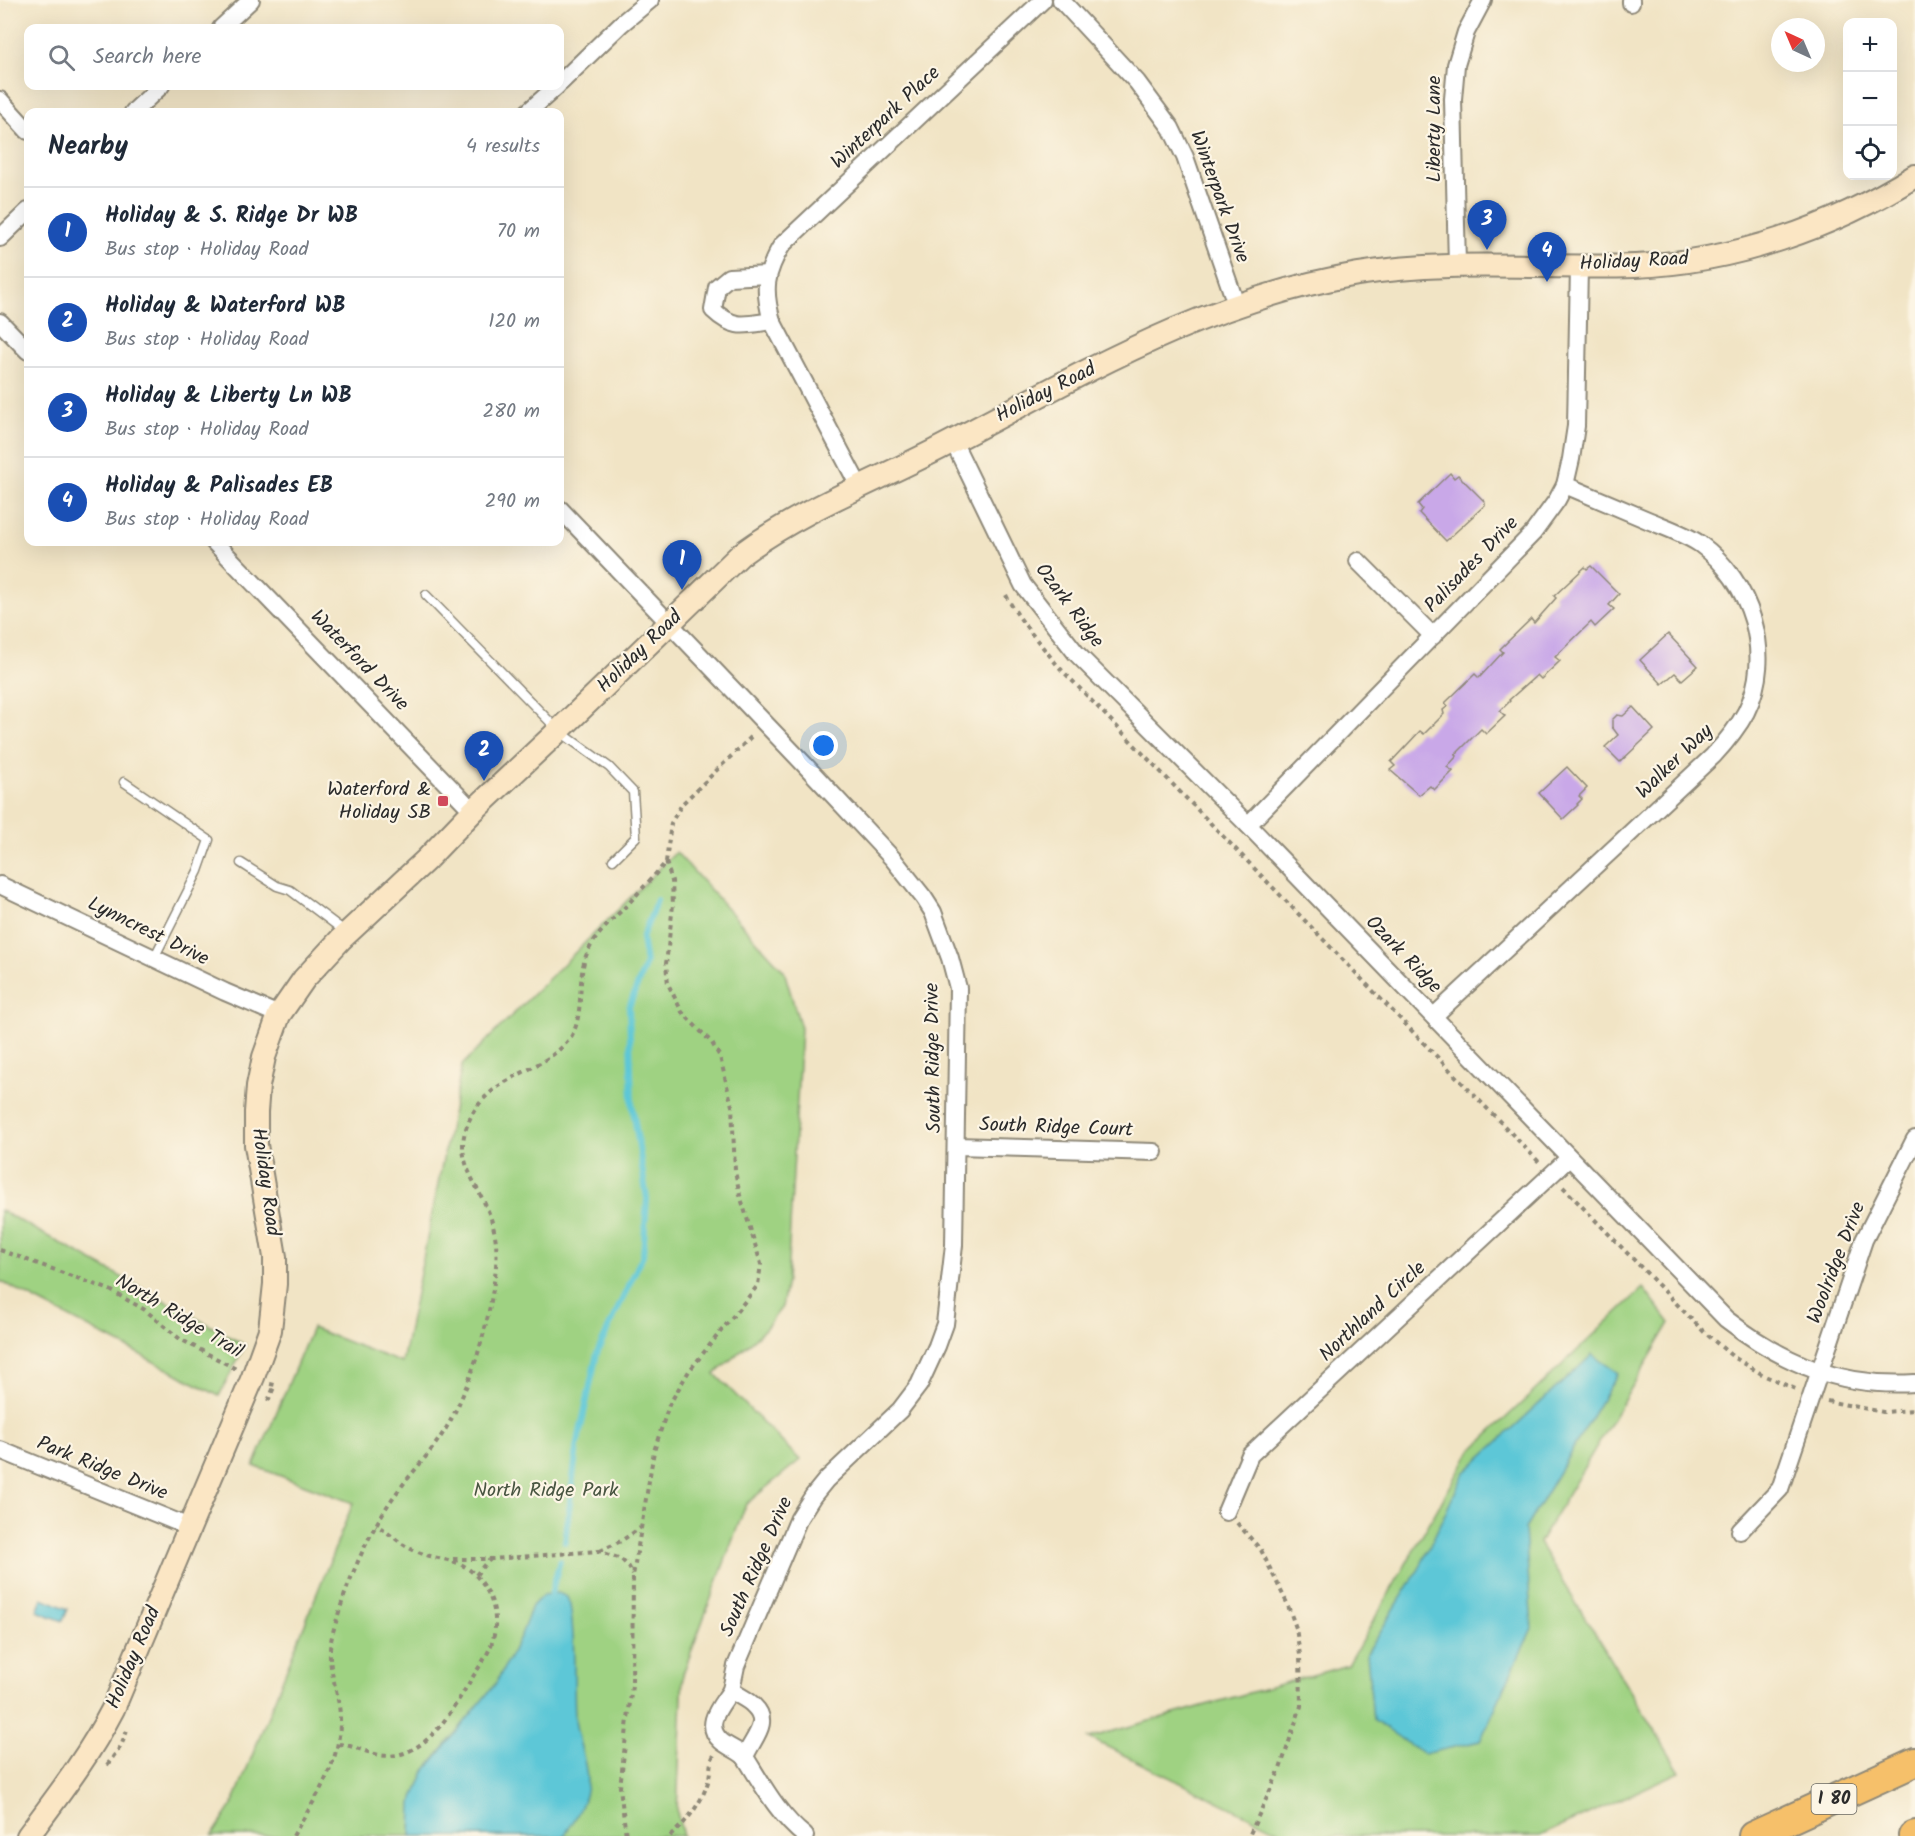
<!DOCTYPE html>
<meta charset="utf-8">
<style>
body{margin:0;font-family:Kalam,sans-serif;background:#f2f2f3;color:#1f2937}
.controls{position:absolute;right:18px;top:18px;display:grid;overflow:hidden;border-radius:12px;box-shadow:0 6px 24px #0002}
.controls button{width:54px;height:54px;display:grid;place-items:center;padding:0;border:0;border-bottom:2px solid #e0e1e3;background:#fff;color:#1f2937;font:30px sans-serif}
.compass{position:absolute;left:1771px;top:18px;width:54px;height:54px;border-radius:50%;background:#fff;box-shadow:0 6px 24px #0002;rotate:316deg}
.you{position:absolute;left:824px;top:746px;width:21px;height:21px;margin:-15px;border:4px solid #fff;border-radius:50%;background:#1a73e8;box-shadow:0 0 0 9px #1a73e833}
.badge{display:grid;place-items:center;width:39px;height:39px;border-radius:50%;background:#0f766e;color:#fff;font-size:20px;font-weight:700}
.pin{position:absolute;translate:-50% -50px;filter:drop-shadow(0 2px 3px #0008)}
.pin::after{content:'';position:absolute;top:32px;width:21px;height:18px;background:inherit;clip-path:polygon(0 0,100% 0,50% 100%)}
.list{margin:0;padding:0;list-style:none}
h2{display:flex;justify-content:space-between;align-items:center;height:78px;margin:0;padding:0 24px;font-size:26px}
h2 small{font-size:20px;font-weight:400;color:#747a83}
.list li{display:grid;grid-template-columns:39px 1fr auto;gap:18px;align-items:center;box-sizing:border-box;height:90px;padding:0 24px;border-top:2px solid #e0e1e3}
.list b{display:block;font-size:22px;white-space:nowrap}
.list p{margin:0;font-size:20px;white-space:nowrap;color:#747a83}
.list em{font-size:20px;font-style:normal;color:#747a83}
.icon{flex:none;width:33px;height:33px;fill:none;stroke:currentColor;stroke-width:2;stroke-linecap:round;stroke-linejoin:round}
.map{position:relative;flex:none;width:1915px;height:1836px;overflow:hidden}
.search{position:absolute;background:#fff;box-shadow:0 6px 24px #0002;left:24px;top:24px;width:540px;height:66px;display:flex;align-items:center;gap:15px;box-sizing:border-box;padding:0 21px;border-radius:12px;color:#747a83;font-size:22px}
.panel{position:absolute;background:#fff;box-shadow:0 6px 24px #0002;left:24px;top:108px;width:540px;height:438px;border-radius:12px}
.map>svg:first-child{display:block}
</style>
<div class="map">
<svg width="1915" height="1836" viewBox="0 0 1915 1836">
<rect width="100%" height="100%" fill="#fcf5e5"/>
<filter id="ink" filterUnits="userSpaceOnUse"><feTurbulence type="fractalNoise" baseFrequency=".0167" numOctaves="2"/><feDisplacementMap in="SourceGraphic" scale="12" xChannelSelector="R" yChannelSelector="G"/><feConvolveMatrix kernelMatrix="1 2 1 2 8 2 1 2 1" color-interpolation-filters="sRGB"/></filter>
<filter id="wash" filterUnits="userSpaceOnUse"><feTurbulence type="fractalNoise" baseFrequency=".008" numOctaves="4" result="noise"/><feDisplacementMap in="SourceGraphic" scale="24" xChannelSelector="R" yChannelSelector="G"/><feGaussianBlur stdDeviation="1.35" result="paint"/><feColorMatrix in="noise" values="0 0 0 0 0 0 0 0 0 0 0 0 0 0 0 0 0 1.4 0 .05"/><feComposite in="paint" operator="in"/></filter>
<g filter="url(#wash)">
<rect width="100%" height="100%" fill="#f1e4c5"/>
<g fill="#9fd282" stroke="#657e56" stroke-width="1.5">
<polygon points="676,852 784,971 801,1028 787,1281 782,1307 765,1329 715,1374 800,1460 746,1504 683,1674 677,1812 683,1836 212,1836 232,1806 353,1503 254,1466 312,1328 402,1363 462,1065"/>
<polygon points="0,1210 245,1345 219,1396 0,1281"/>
<polygon points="1643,1288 1670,1323 1539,1543 1680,1772 1540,1836 1289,1836 1089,1738 1348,1665 1470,1452"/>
</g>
<g fill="#5dc7d7" stroke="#447981" stroke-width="1.5">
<polygon points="1592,1355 1618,1373 1525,1529 1532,1628 1480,1741 1424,1754 1373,1720 1367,1653 1419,1569 1464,1473"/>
<path d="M558,1593L567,1597L570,1605C576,1641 573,1680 575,1717C576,1738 587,1759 587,1781C587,1801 575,1820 564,1836H411L412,1803L425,1771L496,1683L521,1635L532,1606L543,1595Z"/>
<polygon points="42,1598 68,1609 63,1621 37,1611"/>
</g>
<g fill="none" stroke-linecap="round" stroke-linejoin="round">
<g stroke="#5dc7d7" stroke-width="6">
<polyline points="565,1542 577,1446 597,1353 643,1255 647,1199 632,1103 629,1007 646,963 642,938 657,900"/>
<polyline points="551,1594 560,1561"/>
</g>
</g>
<g id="blocks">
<g fill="#c9a8e8">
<polygon points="1450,473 1454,478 1458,475 1485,502 1485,505 1446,541 1419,513 1422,509 1418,504"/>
<polygon points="1591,566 1619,594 1609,605 1614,609 1595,627 1591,622 1555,657 1560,661 1541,679 1537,675 1509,700 1510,701 1500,711 1505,716 1486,734 1481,729 1455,755 1457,756 1447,767 1453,771 1434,790 1430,786 1419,795 1390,770 1395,766 1391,762 1420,731 1424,734 1444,714 1443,710 1448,706 1445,703 1475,674 1479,678 1503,652 1500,649 1531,619 1534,623 1556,598 1554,596 1585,567 1587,569"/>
<polygon points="1668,634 1698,666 1682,680 1675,673 1662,684 1640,660"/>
<polygon points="1633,707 1654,730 1620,762 1605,747 1618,735 1612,727 1612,720 1617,715 1623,716"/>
<polygon points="1567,767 1587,788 1579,796 1582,799 1577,804 1578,805 1563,819 1539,793"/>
</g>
</g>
</g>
<g filter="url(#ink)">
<use href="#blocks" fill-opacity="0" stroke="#8e8878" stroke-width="1.5"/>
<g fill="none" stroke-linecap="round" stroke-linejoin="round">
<defs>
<g id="lane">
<polyline points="426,595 559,731 609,767 633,792 636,837 613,860"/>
<polyline points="124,782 209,840 198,871 154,958"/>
<polyline points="241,863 277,886 290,890 347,933"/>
</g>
<g id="street">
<polyline points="1061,0 1137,82 1171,128 1185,157 1236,304"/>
<polyline points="1631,0 1631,3"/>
<polyline points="221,28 251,0"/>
<polyline points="560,83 621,24 650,0"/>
<polyline points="0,100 28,131"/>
<polyline points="133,112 161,86"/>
<polyline points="528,112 557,86"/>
<polyline points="0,238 28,211"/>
<polyline points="1457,265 1453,99 1456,65 1466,32 1483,0"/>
<path d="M768,275L729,277L717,287L713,310C734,330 745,325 772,321"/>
<polyline points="0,322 28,351"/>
<path d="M953,441L1023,585L1076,653L1248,825L1726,1319C1783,1363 1841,1388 1915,1383"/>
<path d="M860,488L772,321C763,290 765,273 782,245L1043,0"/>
<polyline points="560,509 804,764 893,859 924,898 933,912 950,958 958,988 954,1245 945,1324 937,1346 919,1385 900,1410 826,1480 813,1496 799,1518 736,1666 731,1690"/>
<polyline points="214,542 473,811"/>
<polyline points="1358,561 1433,636"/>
<polyline points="1248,825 1533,533 1557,500 1565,485 1571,459 1576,426 1579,266"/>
<polyline points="0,885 225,992 279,1015"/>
<path d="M1434,1016L1713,756C1726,742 1737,729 1746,712C1775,654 1751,581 1700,544C1685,534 1667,528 1650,521C1621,509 1593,497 1565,485"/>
<polyline points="956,1146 1154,1152"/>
<polyline points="0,1450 189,1527"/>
<polyline points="1226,1512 1250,1455 1569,1158"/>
<polyline points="1740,1531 1780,1489 1864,1240 1915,1139"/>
<path d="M731,1690C738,1696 748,1699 754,1706C772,1723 751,1740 745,1757C738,1750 728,1747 721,1741C702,1724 722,1705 731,1690Z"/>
<path d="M745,1757C762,1784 779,1816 805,1836"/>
</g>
<path id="secondary" d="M28,1836C60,1793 88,1757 113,1709L253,1377L270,1330L275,1284V1257L256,1145V1112L258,1086L264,1057L279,1015L304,979L341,939L426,860L473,811L552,737L740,555C799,511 869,484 934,451C1072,380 1202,300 1358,274C1450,259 1543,269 1635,266C1734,262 1832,228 1915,176"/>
<g id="highway">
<polyline points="1753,1836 1915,1762"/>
<polyline points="1913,1836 1915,1835"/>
</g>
</defs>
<use href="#lane" stroke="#8e8878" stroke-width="11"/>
<use href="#street" stroke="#8e8878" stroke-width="20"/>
<use href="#secondary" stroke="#8e8878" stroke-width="26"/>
<use href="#highway" stroke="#8e8878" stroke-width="32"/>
<g stroke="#8e8878" stroke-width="4" stroke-dasharray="4.5 4.5" stroke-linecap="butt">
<path d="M1006,595C1019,621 1040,643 1058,666L1541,1164"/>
<polyline points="666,862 671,823 682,804 754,734"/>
<polyline points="1563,1187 1704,1332 1732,1356 1765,1376 1798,1390"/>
<polyline points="0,1250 110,1290 145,1310 180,1339 236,1369"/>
<polyline points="268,1401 275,1385 270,1384"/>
<polyline points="1827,1401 1883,1412 1915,1410"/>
<polyline points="1237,1523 1261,1550 1287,1603 1296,1628 1300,1655 1301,1706 1280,1769 1249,1836"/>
<polyline points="600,1551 621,1541 640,1528"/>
<polyline points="453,1559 492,1559 599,1551 621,1559 629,1567 633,1575"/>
<polyline points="476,1575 485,1564 491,1559"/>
<path d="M339,1744C360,1746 378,1761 401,1754C436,1744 456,1703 474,1675C481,1664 490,1652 493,1639C498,1620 494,1599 482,1583C461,1555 445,1563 418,1552C403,1547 390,1533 376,1525"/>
<polyline points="107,1765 121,1746 127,1731"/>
<path d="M293,1836C315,1798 341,1764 340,1718C340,1698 331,1678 330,1657C329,1645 333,1631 337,1619C347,1582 369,1533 390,1502C407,1477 429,1456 445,1430C469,1391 488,1328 494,1282C497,1264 498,1244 493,1226C486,1194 455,1166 465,1132C481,1076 534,1078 567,1042C586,1022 576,981 586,956C594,935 613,920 628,904C641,890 654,876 666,862L672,881L673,905L666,964L668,984L682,1012L712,1043L720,1057L732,1106L735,1171L740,1195L761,1264L758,1285L689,1371L669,1405L654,1451L633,1576L632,1685L620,1787L626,1836"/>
<path d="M670,1836C687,1822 704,1800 709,1778C711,1769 709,1763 714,1755"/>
</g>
<use href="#lane" stroke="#fff" stroke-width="8"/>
<use href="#street" stroke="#fff" stroke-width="16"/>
<use href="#secondary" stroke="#fbe6c4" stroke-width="22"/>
<use href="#highway" stroke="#f6c06b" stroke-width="28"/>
</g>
</g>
<rect fill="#d1495b" stroke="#fcf5e5" stroke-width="2" x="437" y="795" width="12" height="12" rx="3"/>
<g text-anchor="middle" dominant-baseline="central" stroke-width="4.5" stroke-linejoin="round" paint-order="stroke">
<rect fill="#fcf5e5" stroke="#6a6863" stroke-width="1.5" x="1811.5" y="1784" width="45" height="30" rx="4.5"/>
<g font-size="18" font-weight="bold" fill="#2b2b2b">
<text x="1834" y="1799">I 80</text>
</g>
<g font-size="20" fill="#2b2b2b" stroke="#fcf5e5">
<text transform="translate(886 118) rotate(-43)">Winterpark Place</text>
<text transform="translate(1435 129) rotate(-90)">Liberty Lane</text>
<text transform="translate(1219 197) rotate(70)">Winterpark Drive</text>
<text transform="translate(1634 262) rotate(-3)">Holiday Road</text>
<text transform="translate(1046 393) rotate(-27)">Holiday Road</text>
<text transform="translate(1472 565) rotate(-46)">Palisades Drive</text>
<text transform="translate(1069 606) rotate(53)">Ozark Ridge</text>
<text transform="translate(640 652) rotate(-44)">Holiday Road</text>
<text transform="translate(359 661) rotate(46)">Waterford Drive</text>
<text transform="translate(1675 762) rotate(-44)">Walker Way</text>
<text transform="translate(148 932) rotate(26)">Lynncrest Drive</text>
<text transform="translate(1403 955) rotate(46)">Ozark Ridge</text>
<text transform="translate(934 1058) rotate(-91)">South Ridge Drive</text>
<text transform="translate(1056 1128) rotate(2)">South Ridge Court</text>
<text transform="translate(265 1182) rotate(82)">Holiday Road</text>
<text transform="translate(1837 1263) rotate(-69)">Woolridge Drive</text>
<text transform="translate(1373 1312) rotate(-43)">Northland Circle</text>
<text transform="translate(179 1317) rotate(31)">North Ridge Trail</text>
<text transform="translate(102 1469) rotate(22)">Park Ridge Drive</text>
<text transform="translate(757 1567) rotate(-66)">South Ridge Drive</text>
<text transform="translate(134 1658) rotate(-67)">Holiday Road</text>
</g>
<g font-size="20" fill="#2b2b2b" stroke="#fcf5e5" text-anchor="end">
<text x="431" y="790">Waterford &amp;<tspan x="431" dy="23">Holiday SB</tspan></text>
</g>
<g font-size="20" fill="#485541" stroke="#fcf5e5">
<text x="546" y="1491">North Ridge Park</text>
</g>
</g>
</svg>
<div class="controls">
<button>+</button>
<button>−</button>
<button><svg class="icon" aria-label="locate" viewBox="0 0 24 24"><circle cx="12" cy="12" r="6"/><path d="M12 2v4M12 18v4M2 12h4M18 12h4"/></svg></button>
</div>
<svg class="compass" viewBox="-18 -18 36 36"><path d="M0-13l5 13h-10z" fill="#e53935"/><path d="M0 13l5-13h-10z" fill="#747a83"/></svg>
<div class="you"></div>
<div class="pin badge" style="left:682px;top:590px;background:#1a4fb4">1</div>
<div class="pin badge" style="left:484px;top:781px;background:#1a4fb4">2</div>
<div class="pin badge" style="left:1487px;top:250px;background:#1a4fb4">3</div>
<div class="pin badge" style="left:1547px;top:282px;background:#1a4fb4">4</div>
<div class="search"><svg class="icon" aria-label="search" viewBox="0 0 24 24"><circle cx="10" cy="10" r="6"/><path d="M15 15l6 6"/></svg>Search here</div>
<section class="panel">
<h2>Nearby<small>4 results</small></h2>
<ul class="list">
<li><span class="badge" style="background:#1a4fb4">1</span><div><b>Holiday &amp; S. Ridge Dr WB</b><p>Bus stop · Holiday Road</p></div><em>70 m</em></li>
<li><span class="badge" style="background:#1a4fb4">2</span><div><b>Holiday &amp; Waterford WB</b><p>Bus stop · Holiday Road</p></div><em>120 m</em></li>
<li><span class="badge" style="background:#1a4fb4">3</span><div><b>Holiday &amp; Liberty Ln WB</b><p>Bus stop · Holiday Road</p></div><em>280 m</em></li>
<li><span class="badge" style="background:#1a4fb4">4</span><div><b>Holiday &amp; Palisades EB</b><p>Bus stop · Holiday Road</p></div><em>290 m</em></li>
</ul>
</section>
</div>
